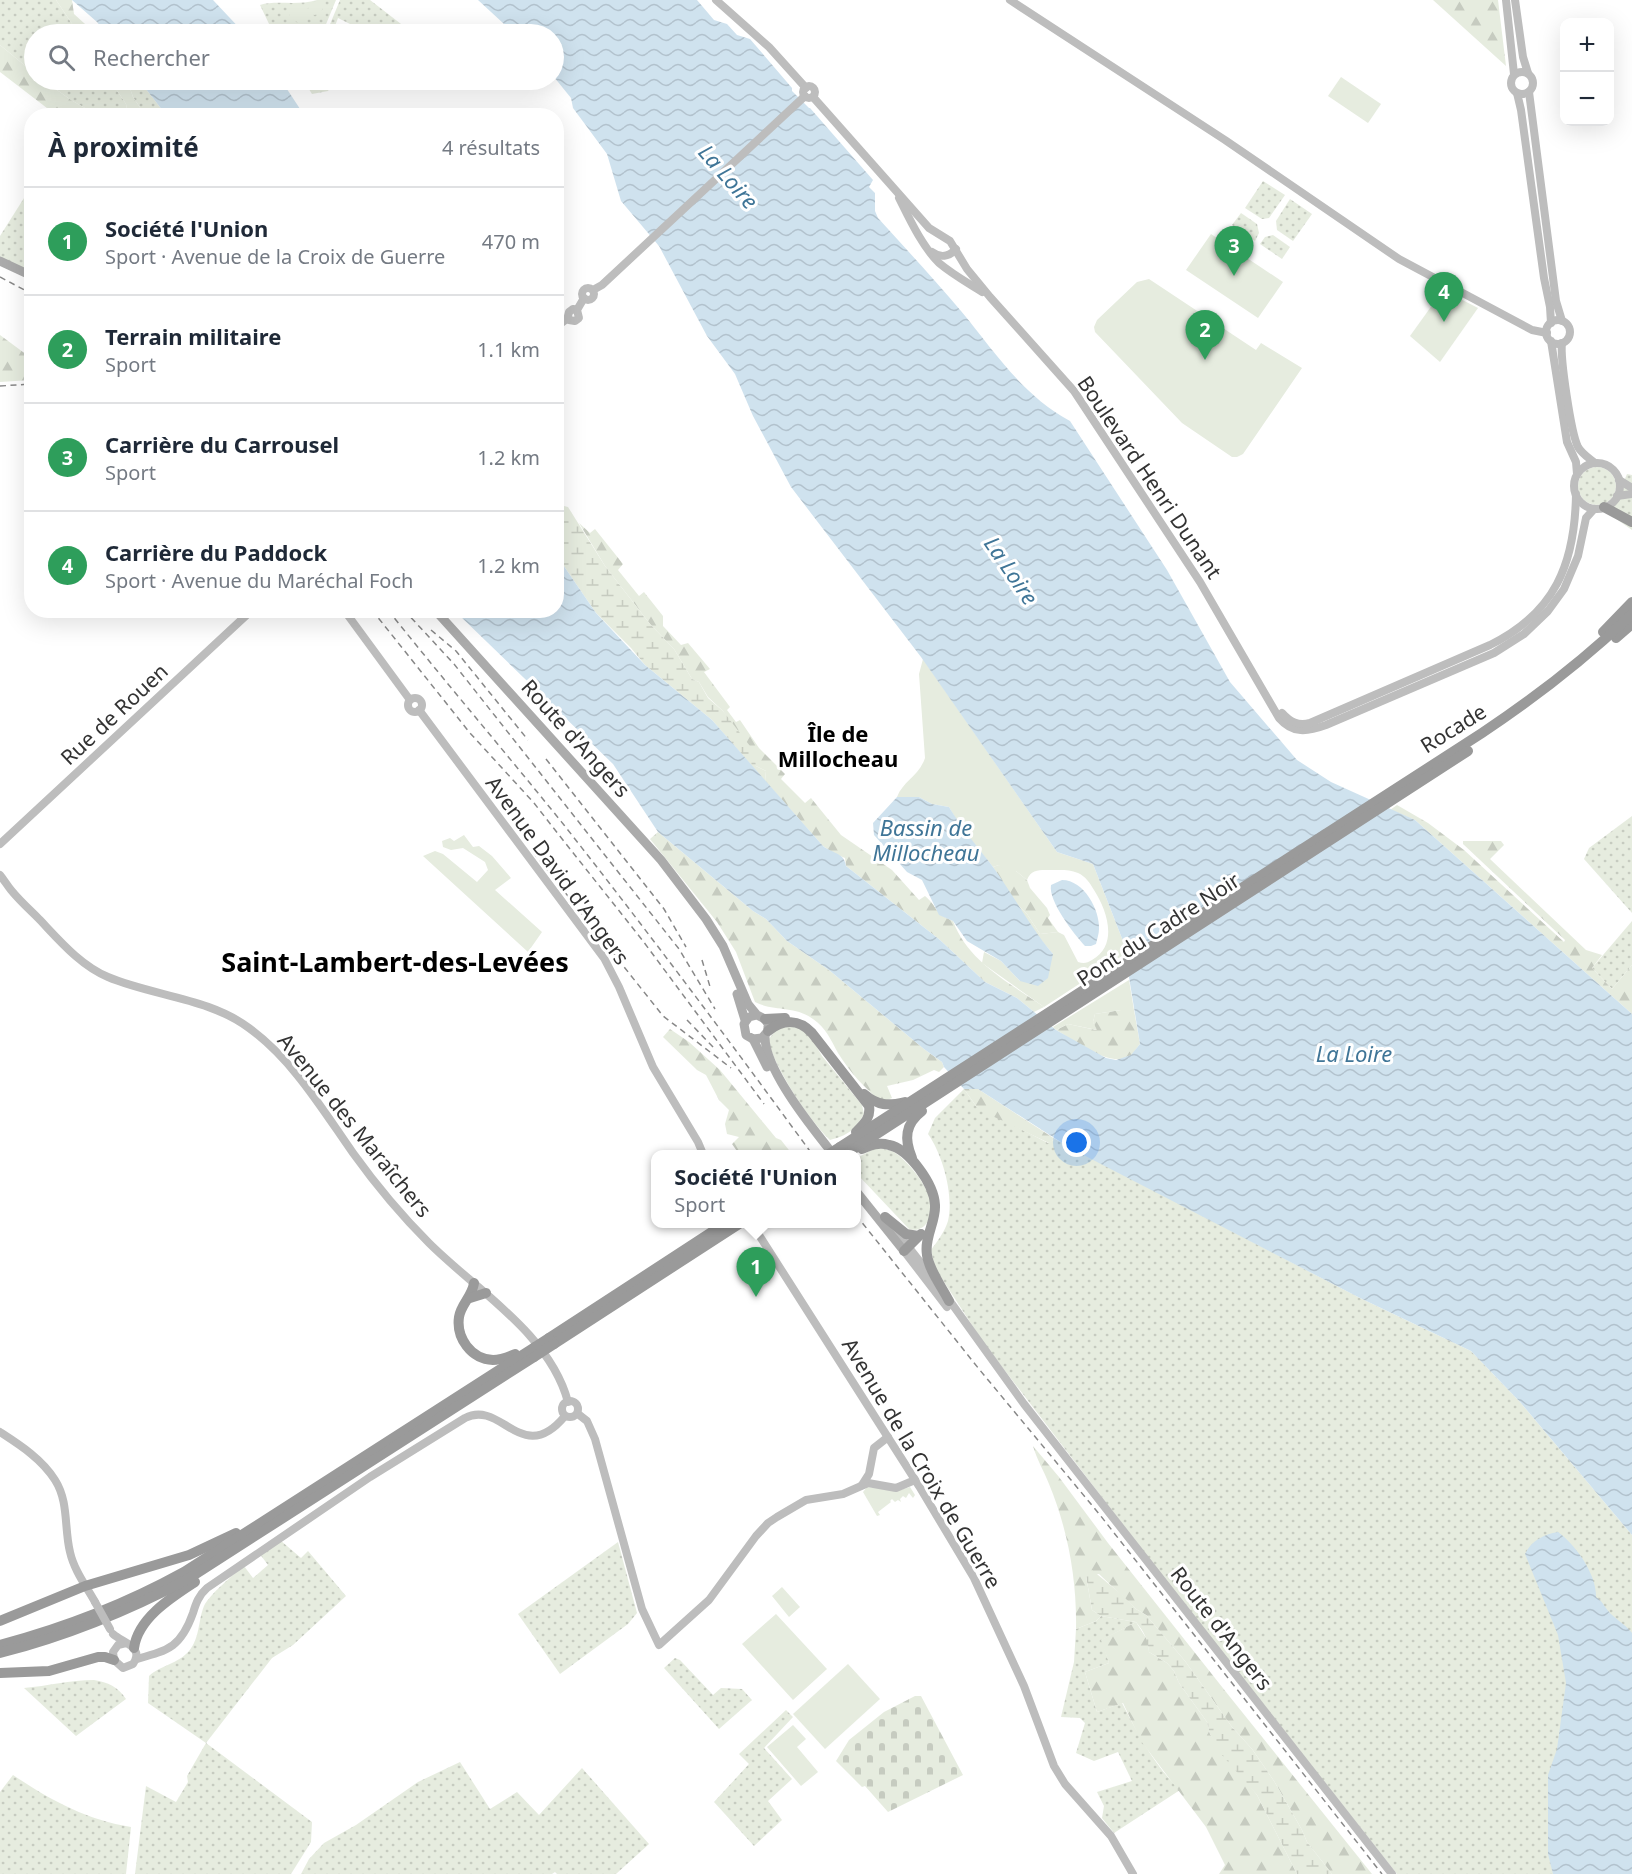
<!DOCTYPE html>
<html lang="fr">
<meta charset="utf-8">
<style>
body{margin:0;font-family:"Noto Sans",sans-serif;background:#f6f6f7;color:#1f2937}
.controls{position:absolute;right:18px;top:18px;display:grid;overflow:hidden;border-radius:12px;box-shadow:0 6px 24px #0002}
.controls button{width:54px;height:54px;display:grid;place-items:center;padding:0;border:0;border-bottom:2px solid #e0e1e3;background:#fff;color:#1f2937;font:30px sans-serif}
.you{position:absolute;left:1077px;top:1143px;width:21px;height:21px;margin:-15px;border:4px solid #fff;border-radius:50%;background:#1a73e8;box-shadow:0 0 0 9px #1a73e833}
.badge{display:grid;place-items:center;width:39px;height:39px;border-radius:50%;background:#0f766e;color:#fff;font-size:20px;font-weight:700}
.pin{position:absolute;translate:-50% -50px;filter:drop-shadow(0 2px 3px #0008)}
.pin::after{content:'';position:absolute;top:32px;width:21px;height:18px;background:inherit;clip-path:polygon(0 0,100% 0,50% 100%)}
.popup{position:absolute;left:651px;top:1150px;width:210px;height:78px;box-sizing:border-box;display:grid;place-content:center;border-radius:12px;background:#fff;filter:drop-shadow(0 2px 4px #0005);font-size:20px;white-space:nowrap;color:#747a83}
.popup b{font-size:22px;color:#1f2937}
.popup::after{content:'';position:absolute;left:50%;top:100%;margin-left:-12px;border:12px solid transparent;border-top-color:#fff}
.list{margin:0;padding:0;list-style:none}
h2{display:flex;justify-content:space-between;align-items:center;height:78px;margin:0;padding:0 24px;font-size:26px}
h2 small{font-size:20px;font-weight:400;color:#747a83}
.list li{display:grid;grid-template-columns:39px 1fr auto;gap:18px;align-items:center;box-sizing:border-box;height:108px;padding:0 24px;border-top:2px solid #e0e1e3}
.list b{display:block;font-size:22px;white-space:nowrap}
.list p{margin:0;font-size:20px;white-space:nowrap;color:#747a83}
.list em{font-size:20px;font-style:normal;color:#747a83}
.icon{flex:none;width:33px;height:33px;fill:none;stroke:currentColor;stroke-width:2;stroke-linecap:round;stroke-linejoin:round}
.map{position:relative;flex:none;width:1632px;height:1874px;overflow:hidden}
.search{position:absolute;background:#fff;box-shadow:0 6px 24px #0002;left:24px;top:24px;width:540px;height:66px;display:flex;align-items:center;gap:15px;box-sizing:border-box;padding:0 21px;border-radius:33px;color:#747a83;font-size:22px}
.panel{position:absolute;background:#fff;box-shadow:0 6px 24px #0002;left:24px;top:108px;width:540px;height:510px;border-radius:24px}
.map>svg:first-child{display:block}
</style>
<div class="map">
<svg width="1632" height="1874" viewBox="0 0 1632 1874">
<defs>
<pattern id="grass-dots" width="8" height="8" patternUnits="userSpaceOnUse" patternTransform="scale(1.5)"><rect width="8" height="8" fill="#e6ecdf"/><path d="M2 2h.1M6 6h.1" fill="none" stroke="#c6cbc0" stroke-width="1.8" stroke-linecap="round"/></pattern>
<pattern id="forest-firs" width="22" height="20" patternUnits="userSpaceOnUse" patternTransform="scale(1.5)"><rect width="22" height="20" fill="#e6ecdf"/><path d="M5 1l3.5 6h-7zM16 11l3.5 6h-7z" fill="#c6cbc0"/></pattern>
<pattern id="wetland-marsh" width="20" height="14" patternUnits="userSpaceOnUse" patternTransform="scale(1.5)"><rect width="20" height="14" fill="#e6ecdf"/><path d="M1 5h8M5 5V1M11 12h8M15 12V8" fill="none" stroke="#c6cbc0"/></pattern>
<pattern id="cemetery-stones" width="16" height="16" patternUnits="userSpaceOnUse" patternTransform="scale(1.5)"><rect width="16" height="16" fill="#e6ecdf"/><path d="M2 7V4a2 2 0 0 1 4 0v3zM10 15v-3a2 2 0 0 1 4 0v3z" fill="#c6cbc0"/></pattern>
<pattern id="water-waves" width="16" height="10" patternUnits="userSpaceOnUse" patternTransform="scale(1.5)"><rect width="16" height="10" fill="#cfe2ee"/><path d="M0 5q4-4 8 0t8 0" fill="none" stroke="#b2c2cd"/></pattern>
</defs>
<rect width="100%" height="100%" fill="#fff"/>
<g fill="url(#grass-dots)">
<polygon points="0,0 56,0 79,34 34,34 34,73 0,45"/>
<path d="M317,0H336L322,34H301L270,26L260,5C275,0 298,6 317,0Z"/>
<polygon points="340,0 370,0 414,34 375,34 370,27 364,25 358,28 338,18 332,34 326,34"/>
<polygon points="43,80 110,80 126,104 128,115 97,115 71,100"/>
<polygon points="127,80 139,80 166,115 145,115 133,97"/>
<polygon points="311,80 334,80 328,91 312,94 307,86"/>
<polygon points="1263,181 1285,195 1269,218 1262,219 1245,208"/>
<polygon points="31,187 31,272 0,258 0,236"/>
<polygon points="1290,199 1312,214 1293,241 1277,230 1276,221"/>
<polygon points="1241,213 1257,224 1259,233 1255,241 1232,225"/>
<polygon points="1273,235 1290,247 1282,259 1260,244 1265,237"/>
<circle cx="1597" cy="486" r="19"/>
<polygon points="1627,474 1632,475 1632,530 1612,516 1613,507"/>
<polygon points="1632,816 1632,913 1584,859 1589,848"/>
<polygon points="1632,921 1632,965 1612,989 1592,968"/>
<path d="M787,1025L799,1026L810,1035L822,1056L862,1105L864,1114C854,1131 848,1135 830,1140C809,1120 775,1069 768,1040L776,1030Z"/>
<path d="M964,1089L976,1106L1048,1143L1055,1139L1360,1298L1471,1351L1520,1402L1632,1535V1874H1397L1173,1590L983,1342L935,1268L931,1250C937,1242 945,1231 948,1221C954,1196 943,1155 928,1134L935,1118Z"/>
<path d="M875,1148C882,1149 888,1149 894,1152C907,1160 928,1186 931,1202C934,1216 925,1234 909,1229L858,1175L857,1158Z"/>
<path d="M280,1540L301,1558L308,1551L346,1596L293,1645L272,1658L206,1743L312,1822L311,1842L291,1874H135L146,1786L176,1802L188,1782L187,1776L206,1743L148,1703L149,1676C161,1665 178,1664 189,1651C200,1638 198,1621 204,1606C209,1595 234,1574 244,1566L253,1578L268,1565L259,1553Z"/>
<polygon points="618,1542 637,1613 628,1624 560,1674 518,1614"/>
<path d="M1101,1616L1136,1622L1102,1640L1109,1663L1085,1672L1097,1712L1122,1703C1138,1734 1154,1765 1180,1790L1114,1833L1102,1818L1104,1806L1097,1792L1132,1781L1118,1752L1094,1761L1076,1753L1085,1723L1080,1718L1061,1717L1074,1662L1076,1629L1096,1621Z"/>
<polygon points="675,1658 680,1660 713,1695 721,1688 742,1689 752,1700 719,1729 664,1668"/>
<path d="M94,1680C108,1682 118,1687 126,1699L76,1736L24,1688C48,1686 70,1680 94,1680Z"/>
<polygon points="786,1710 793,1717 764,1748 792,1779 768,1801 782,1820 754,1846 714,1802 749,1764 739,1754"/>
<polygon points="460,1762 490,1809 517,1792 539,1815 582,1768 649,1844 616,1874 557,1874 555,1872 552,1874 301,1874 309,1859 324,1843 356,1825 418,1782"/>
<path d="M13,1775C50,1800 87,1820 131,1827L126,1874H0V1792Z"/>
</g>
<g fill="url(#forest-firs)">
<polygon points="56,0 72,0 74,14 95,33 101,34 79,34"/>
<polygon points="1424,0 1498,0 1506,66 1433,0"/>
<polygon points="0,45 34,73 34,80 43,80 71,100 97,115 56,115 0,72"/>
<polygon points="110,80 127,80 133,97 145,115 128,115 126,104"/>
<polygon points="0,335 31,358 31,380 0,382"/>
<path d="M579,523L590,533L595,529L623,564L618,570L639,596L644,592L663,616V626L681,645L688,643L710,669L704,672L730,707L727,710L736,722L740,720L759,748L785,774L781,779L805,803L811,798L841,835L892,870L919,900L925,896C938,907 934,913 953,921C968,962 1010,983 1044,1007L1034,1012L1017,998L985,982L940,940L846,866L845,858L833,853L823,846L765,781L766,771L756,766L723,711L708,697L699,682L692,679L674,649L650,624L605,566Z"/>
<polygon points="1397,805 1428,823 1464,850 1564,942 1565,940 1463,844 1463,841 1501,841 1504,845 1490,859 1586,950 1602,955 1592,968 1612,989 1632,965 1632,1014 1415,820 1390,810"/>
<path d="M658,832L753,911L766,919L787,941L829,970L924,1049L942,1062L944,1067L939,1072L934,1070L913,1080L887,1086L892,1098L882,1102C864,1088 850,1072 838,1053C831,1040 826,1028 813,1019C794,1005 774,1012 755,1002L736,952L717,922L650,839Z"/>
<polygon points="999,865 1016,871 1027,880 1030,888 1047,908 1050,915 1048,918 1058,932 1040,934 1027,914 1013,900 993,867"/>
<path d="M1121,1010H1134L1140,1044C1137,1047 1134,1053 1131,1056C1110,1069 1074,1040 1056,1030L1068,1024L1096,1030L1093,1022L1095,1014Z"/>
<polygon points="670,1029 689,1042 720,1070 776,1138 781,1140 792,1154 739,1154 732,1144 739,1137 727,1134 725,1124 729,1110 719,1100 706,1075 697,1070 663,1037"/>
<polygon points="964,1089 978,1089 1055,1139 1049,1143 986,1113 976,1106"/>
<path d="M1033,1446L1059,1477L1108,1543L1230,1697L1372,1874H1332L1307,1842L1302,1830L1274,1781L1252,1749L1232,1727L1185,1661L1146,1615L1136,1609L1099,1574L1086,1576L1092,1610L1101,1616L1096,1621L1076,1629C1077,1580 1068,1530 1049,1484C1044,1471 1037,1460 1033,1446Z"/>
<polygon points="1136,1622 1148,1641 1149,1652 1167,1663 1174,1671 1179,1683 1207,1722 1210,1734 1257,1795 1297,1874 1219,1874 1225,1865 1206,1827 1141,1741 1123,1703 1097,1712 1085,1672 1109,1663 1101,1640"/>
</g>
<g fill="url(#wetland-marsh)">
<polygon points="556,504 568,507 605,566 650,624 674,649 692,679 699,682 708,698 723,711 753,750 756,766 766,771 765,781 712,720 645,665 631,648 596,613 557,556"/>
<path d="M1092,1570L1121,1594L1136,1609L1146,1615L1185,1661L1232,1727L1252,1749L1274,1781L1302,1830L1307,1842L1332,1874H1297L1257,1795L1222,1755L1210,1734L1207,1722L1179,1683L1174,1671L1167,1663L1149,1652C1148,1639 1144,1632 1136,1622L1101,1616L1092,1610L1086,1576Z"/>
</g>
<polygon fill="url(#cemetery-stones)" points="915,1696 921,1696 963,1775 888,1812 865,1786 862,1787 836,1761 849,1740 884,1712"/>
<g fill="#e6ecdf">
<polygon points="317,1 323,8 320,14 314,15 309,11 307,19 299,23 290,18 289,12 292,6 301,4 308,9 310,3"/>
<polygon points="1341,77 1381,104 1368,123 1328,96"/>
<polygon points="1211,234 1283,282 1258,318 1186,270"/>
<polygon points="1149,279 1256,350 1261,343 1302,368 1243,454 1237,457 1232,457 1182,423 1095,332 1094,327 1097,320 1137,282"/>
<polygon points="1443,290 1478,308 1440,362 1410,336"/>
<path d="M923,659L1057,852L1093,864L1123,941L1125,954L1044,1007L982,963L984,952L1001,961L1020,981L1053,954L1036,934L1013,900L1027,914L1040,934L1058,932L1064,935L1078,962C1084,964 1087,963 1092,960C1119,945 1107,910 1094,890C1090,883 1085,876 1078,873C1069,869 1060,870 1050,870C1040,870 1031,869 1027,880L1016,871L1008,876L999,865L993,867L960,826L949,807L932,804L919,797H897C903,781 919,776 925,758L919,674Z"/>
<polygon points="464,835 473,847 479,846 492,856 511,878 495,890 542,932 528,952 423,856 435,851 443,854 477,882 488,870 485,862 463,848 451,850 443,847 442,841 450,838 454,841"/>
<polygon points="1129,980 1134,1010 1121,1010 1095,1014 1093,1022 1097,1030 1068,1024 1056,1030 1053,1027"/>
<polygon points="867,1487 900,1490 910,1487 915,1495 913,1498 909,1493 906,1498 903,1496 900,1499 901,1502 898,1500 895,1502 892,1499 890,1501 891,1502 878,1512 880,1515 877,1516 863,1492"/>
<polygon points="782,1587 800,1607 789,1617 772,1596"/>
<polygon points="776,1614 827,1669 793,1700 742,1644"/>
<polygon points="848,1664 880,1699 825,1749 793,1714"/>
<polygon points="793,1725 806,1739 797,1747 818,1772 801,1786 767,1747"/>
</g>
<g fill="url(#water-waves)">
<polygon points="72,0 213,0 245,34 107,34 97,22"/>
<path d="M478,0H697L714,20L727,24L737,35L750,39L792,88V91L809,108H810L873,180L869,187L875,193V211L878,218C906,249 934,279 961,311C995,352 1022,395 1070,421L1167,570L1230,682L1297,760L1331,782L1415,820L1632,1014V1535L1520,1402L1471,1351L1360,1298L1070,1148L978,1089H964L944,1067L942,1062L924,1049L829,970L787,941L766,919L753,911L658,832L613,764L458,614L457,611L556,610L557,556L596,613L645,665L712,720L823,846C833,854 844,852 846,866L940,940L985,982L1017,998L1056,1030L1106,1058L1116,1060L1131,1055L1140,1044L1123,941L1093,864L1057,852L921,657L791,487L753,416L735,374L707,336L659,246L621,201L607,154L573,108L571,98L554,77V34H515Z"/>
<polygon points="139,80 281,80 304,115 166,115"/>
<path d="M897,797H919L932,804L949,807C962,829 978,847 993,867C1014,896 1030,927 1053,954L1048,978L1038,986L1020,981L1001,961L967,941L953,921L939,915L922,880L907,872L874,835L873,823Z"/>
<path d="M1062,880C1084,880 1100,910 1099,929C1099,934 1097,939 1096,944L1091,946H1085C1074,934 1048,901 1051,885Z"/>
<path d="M1558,1532C1576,1545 1597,1575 1596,1597C1603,1602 1604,1606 1609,1612C1613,1617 1626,1625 1632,1633V1874H1553L1548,1854V1775L1557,1749L1566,1683L1558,1635L1525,1554C1531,1541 1544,1534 1558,1532Z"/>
</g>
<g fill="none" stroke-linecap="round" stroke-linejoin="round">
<g stroke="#bdbdbd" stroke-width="8">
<polyline points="716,0 769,47 806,88"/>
<polyline points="1010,0 1225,140 1399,259 1532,330 1547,333"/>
<polyline points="1506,0 1514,74"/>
<polyline points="1515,0 1523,57 1528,73"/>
<circle cx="1522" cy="83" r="11"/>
<circle cx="809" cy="92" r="6"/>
<polyline points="1529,92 1556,301 1562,321"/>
<polyline points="1517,93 1521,110 1544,278 1550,307 1551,323"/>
<path d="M813,97L929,228L950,241L967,269L990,297L1074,391L1200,582L1279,718C1293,734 1307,732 1326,725L1494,653L1524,634L1548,611L1564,589L1578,556L1586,518L1594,509"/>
<path d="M899,198C910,220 922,246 939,263C952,274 968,283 982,292"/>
<path d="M932,252C940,258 949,257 956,249"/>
<circle cx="588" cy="294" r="6"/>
<polyline points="593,290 602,285 805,96"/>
<polyline points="577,310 573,309 569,312 568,316 569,320 575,321 579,318 577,310 584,298"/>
<circle cx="1558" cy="332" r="12"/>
<polyline points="556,327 568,318"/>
<polyline points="1551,341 1567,442 1576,462 1577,474"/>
<path d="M1562,343C1560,358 1571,433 1578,447C1582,454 1589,458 1595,463"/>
<circle cx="1597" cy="486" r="23"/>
<polyline points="1619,480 1632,488"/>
<polyline points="1617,496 1632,494"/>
<polyline points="344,610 410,700"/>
<circle cx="415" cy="705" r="7"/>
<polyline points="419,710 604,958 619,987 653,1067 698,1142 703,1154"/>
<path d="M1282,713C1290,722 1298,726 1310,723L1490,645C1555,613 1575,564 1576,494"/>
<polyline points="0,844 252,610"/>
<path d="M0,875C4,880 7,885 11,890C19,900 30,910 39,919C60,941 80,965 108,977C153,996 209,998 249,1028C293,1060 322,1109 353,1153C376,1185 401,1215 429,1243C476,1290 550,1334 568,1402"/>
<polyline points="752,1224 919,1486 974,1578 1024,1686 1054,1766 1065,1784 1111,1836 1133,1874"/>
<polyline points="892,1226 932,1277"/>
<polyline points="904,1251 947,1307"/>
<polyline points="947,1297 1024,1404 1392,1874"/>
<circle cx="570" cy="1409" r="8"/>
<polyline points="578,1414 587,1421 595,1439 642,1609 659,1645 709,1600 756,1536 768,1523 777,1517 806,1500 843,1494 868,1483 896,1488 915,1480"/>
<path d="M0,1432C20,1445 42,1459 55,1480C69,1502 64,1528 70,1552C74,1570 86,1586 95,1602"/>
<polyline points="862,1485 869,1474 874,1448 888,1437"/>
<path d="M113,1634C123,1643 145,1647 133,1664L123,1668L114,1660L113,1652L118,1645L126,1643"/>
<path d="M137,1659C169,1650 181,1647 193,1613C196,1603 199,1595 207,1588L370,1477L465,1418C502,1399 522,1468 565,1416"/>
</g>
<g stroke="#ababab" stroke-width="9">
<polyline points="0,261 32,276"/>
<polyline points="435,610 661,860 706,919 723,946 748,1004 757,1015 765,1019 768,1024 768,1031 762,1038 753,1039 746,1035 744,1024 749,1017 757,1015"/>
<polyline points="737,994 745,1020"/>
<path d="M765,1036C764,1069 813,1129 833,1154"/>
<polyline points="753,1039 767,1067"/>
<polyline points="856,1191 904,1251"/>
</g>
<g stroke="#9a9a9a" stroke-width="10">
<polyline points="1604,507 1632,522"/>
<polyline points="1603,632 1632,602"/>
<polyline points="1616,638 1632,624"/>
<polyline points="765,1019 785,1018"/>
<path d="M768,1031C783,1019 799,1019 812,1033L869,1106C871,1118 864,1124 856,1132"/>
<path d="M864,1094C878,1106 888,1106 905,1102"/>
<path d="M840,1147L1482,733C1536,697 1586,658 1632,614"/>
<path d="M862,1149C871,1145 879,1142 889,1145C909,1149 934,1184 935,1205C936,1222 924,1237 927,1255C929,1270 942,1287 949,1301"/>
<polyline points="846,1154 1468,751"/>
<path d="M912,1158C904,1139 905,1124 922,1111"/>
<polyline points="885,1217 906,1234 918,1236"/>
<polyline points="904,1251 921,1234"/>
<path d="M474,1283C472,1297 461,1304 459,1317C456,1338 471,1359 493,1360C501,1360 508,1357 515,1354"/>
<polyline points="470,1298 486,1293"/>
<polyline points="549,1338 724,1224"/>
<polyline points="554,1344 739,1224"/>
<polyline points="0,1621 85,1586 189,1555 236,1533"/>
<path d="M0,1645C64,1628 126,1604 184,1572L535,1347"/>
<path d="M134,1648C138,1618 172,1597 195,1582"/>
<path d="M0,1653C66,1636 128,1611 188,1579L534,1357"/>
<polyline points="0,1673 49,1671 98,1657 105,1657 114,1660"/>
</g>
<g stroke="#888" stroke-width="1.5" stroke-dasharray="6 4.5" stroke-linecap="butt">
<polyline points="0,277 32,294"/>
<polyline points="0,386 32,384"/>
<polyline points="372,610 470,733 534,803 559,835 643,941 764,1104"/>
<path d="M388,610C446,683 506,753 564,825C649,933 731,1043 812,1154"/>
<polyline points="404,610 454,664 679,949 715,1009"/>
<polyline points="431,630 456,651 528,740"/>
<polyline points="546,759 664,909 686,947"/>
<polyline points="533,852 663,1016 731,1068"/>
<polyline points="702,960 711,990"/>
<polyline points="687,1020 714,1048"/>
<polyline points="856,1215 979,1369 1100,1515 1382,1874"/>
</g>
<polyline stroke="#bdbdbd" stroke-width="8" points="95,1602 110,1629"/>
<g stroke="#9a9a9a" stroke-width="10">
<polyline points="829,1154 840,1147"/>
<polyline points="535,1347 549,1338"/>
<polyline points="534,1357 554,1344"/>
</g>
</g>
<g text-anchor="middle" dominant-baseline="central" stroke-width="6" stroke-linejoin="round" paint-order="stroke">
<g font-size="21" fill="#333" stroke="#fff">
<text transform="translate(1150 477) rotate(56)">Boulevard Henri Dunant</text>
<text transform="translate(114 714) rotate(-43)">Rue de Rouen</text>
<text transform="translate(1453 728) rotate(-32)">Rocade</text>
<text transform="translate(576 738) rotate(48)">Route d'Angers</text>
<text transform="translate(558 870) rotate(54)">Avenue David d'Angers</text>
<text transform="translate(1158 929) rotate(-33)">Pont du Cadre Noir</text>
<text transform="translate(355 1125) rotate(51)">Avenue des Maraîchers</text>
<text transform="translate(922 1463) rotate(59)">Avenue de la Croix de Guerre</text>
<text transform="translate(1222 1628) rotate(52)">Route d'Angers</text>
</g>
<g font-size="22" font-style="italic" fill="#3f7597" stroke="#fff">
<text transform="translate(729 176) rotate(49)">La Loire</text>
<text transform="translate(1012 570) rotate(56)">La Loire</text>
<text x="926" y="827">Bassin de<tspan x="926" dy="25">Millocheau</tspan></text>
<text x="1354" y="1053">La Loire</text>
</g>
<g font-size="22" font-weight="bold" fill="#000" stroke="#fff">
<text x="838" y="733">Île de<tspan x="838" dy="25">Millocheau</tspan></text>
</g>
<g font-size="27" font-weight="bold" fill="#000" stroke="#fff">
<text x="395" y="961">Saint-Lambert-des-Levées</text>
</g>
</g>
</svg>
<div class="controls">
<button>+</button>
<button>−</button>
</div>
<div class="you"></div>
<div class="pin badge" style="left:756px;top:1297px;background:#2e9e5b">1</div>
<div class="popup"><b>Société l'Union</b>Sport</div>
<div class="pin badge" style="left:1205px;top:360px;background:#2e9e5b">2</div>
<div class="pin badge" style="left:1234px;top:276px;background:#2e9e5b">3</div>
<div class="pin badge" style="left:1444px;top:322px;background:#2e9e5b">4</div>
<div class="search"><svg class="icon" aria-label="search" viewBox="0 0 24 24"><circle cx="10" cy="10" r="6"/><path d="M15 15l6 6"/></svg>Rechercher</div>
<section class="panel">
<h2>À proximité<small>4 résultats</small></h2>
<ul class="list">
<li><span class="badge" style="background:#2e9e5b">1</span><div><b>Société l'Union</b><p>Sport · Avenue de la Croix de Guerre</p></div><em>470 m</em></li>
<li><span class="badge" style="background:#2e9e5b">2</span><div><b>Terrain militaire</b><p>Sport</p></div><em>1.1 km</em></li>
<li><span class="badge" style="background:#2e9e5b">3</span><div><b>Carrière du Carrousel</b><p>Sport</p></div><em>1.2 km</em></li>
<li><span class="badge" style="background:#2e9e5b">4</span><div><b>Carrière du Paddock</b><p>Sport · Avenue du Maréchal Foch</p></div><em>1.2 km</em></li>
</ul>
</section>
</div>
